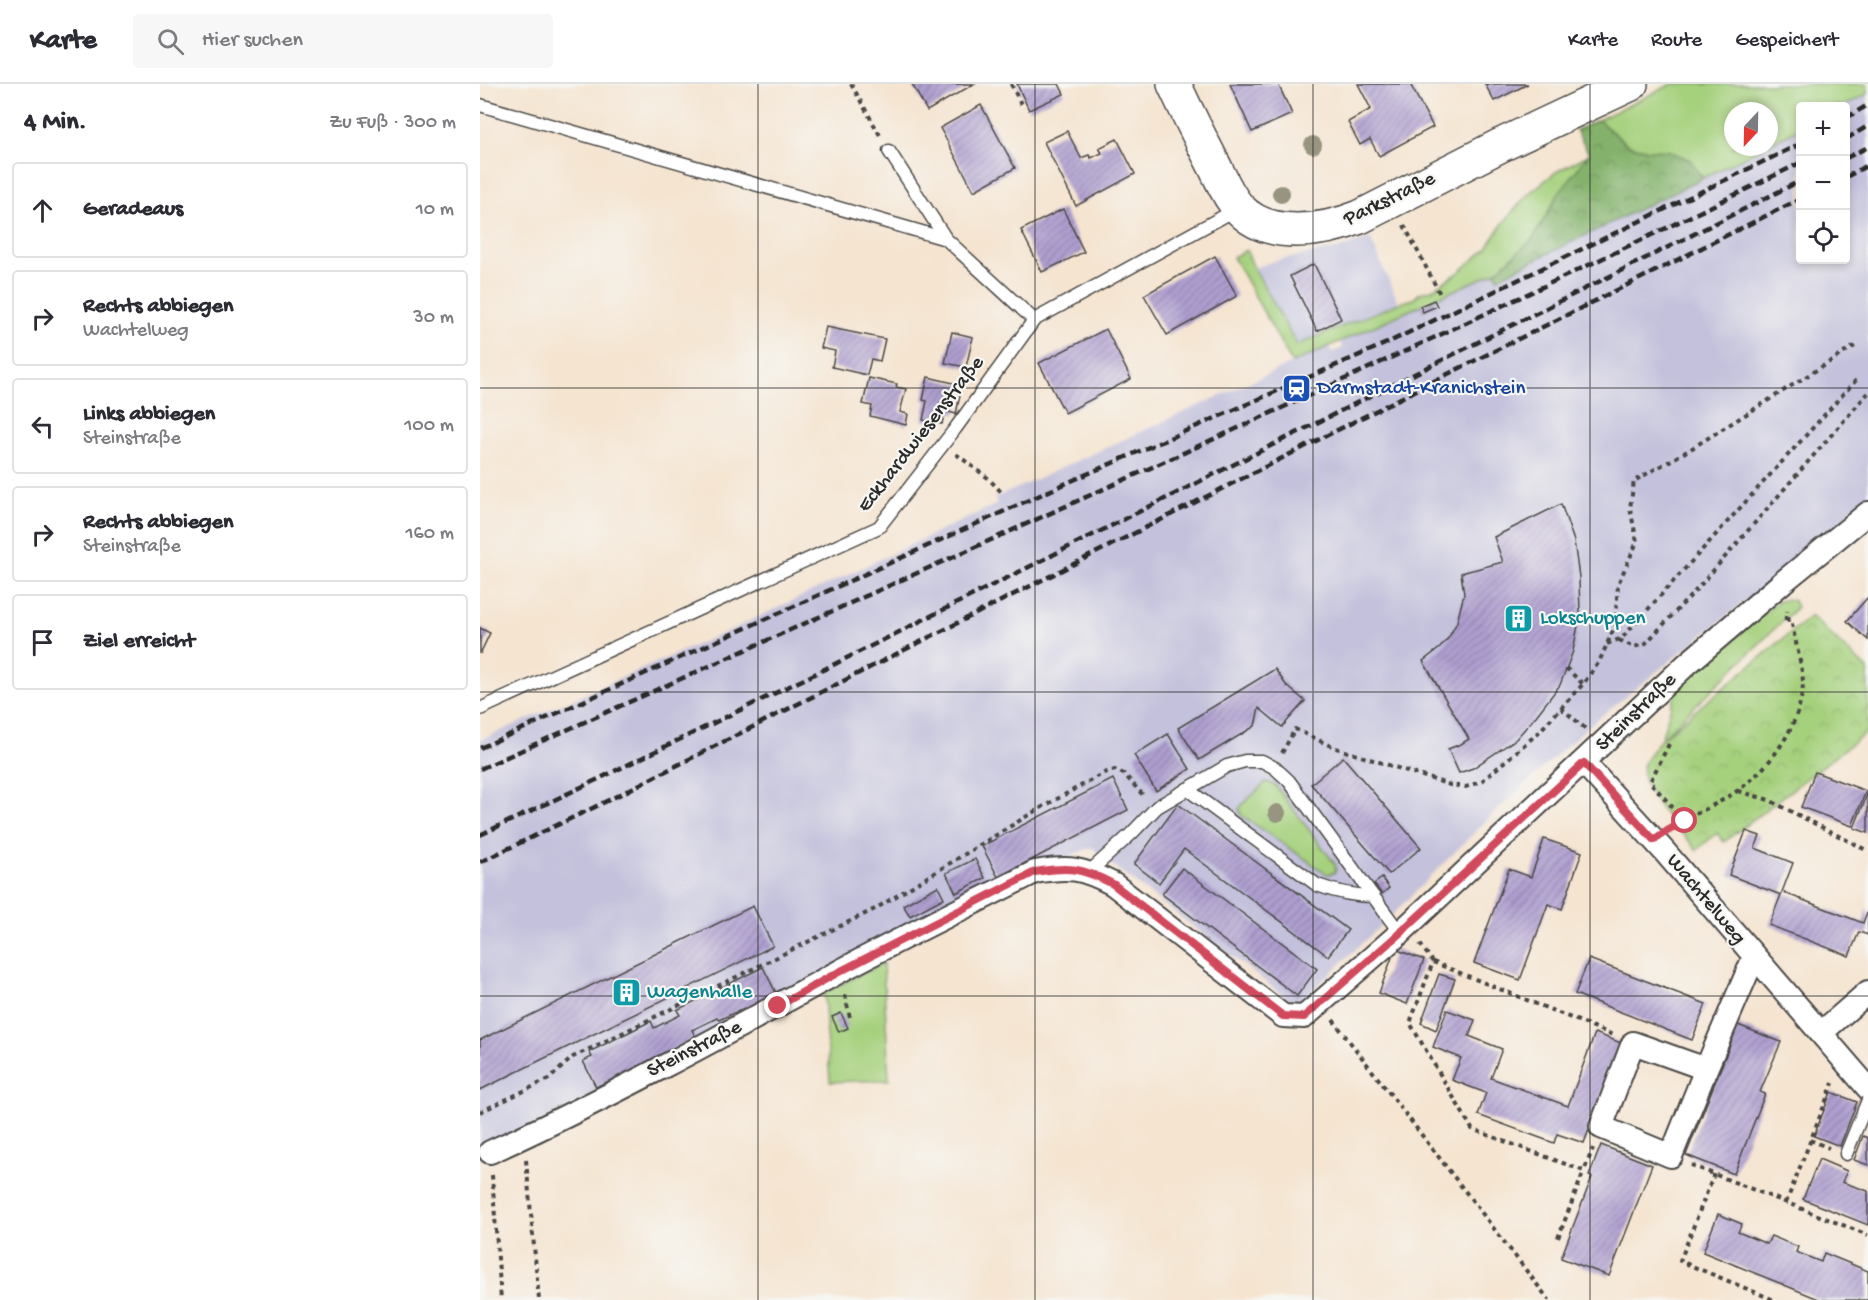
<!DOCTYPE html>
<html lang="de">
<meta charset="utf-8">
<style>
body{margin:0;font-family:"Gochi Hand",sans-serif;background:#f7f7f7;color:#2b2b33}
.controls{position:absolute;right:18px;top:18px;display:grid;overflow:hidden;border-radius:6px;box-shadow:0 3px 9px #0003}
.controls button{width:54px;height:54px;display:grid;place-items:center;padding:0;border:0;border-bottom:2px solid #e1e1e2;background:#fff;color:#2b2b33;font:30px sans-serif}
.compass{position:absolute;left:1244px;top:18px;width:54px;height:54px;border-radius:50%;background:#fff;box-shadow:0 3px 9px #0003;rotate:202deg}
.stop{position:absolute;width:18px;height:18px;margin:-14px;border:4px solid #d1495b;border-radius:50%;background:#fff}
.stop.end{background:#d1495b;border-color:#fff;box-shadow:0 2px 6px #0008}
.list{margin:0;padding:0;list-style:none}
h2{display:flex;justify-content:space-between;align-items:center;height:78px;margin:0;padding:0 24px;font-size:26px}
h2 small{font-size:20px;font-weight:400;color:#7c7c81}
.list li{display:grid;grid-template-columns:39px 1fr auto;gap:18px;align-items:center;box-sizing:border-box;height:96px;margin:0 12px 12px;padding:0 12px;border:2px solid #e1e1e2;border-radius:6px}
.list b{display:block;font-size:22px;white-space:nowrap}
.list p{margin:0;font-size:20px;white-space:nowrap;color:#7c7c81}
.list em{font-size:20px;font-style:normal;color:#7c7c81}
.icon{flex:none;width:33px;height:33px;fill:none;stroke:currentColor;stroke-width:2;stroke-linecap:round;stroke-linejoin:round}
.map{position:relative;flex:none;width:1388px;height:1216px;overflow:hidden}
header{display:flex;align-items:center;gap:36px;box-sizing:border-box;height:84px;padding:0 30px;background:#fff;border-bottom:2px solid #e1e1e2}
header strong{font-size:28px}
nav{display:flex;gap:33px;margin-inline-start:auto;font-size:21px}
.search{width:420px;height:54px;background:#f7f7f7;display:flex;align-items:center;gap:15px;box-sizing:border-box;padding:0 21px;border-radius:6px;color:#7c7c81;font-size:22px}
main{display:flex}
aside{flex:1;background:#fff}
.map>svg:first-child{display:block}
</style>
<header>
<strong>Karte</strong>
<div class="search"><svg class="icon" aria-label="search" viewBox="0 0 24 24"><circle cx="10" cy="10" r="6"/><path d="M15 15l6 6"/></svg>Hier suchen</div>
<nav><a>Karte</a><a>Route</a><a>Gespeichert</a></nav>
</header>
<main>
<aside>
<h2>4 Min.<small>Zu Fuß · 300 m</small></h2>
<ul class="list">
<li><svg class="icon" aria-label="ahead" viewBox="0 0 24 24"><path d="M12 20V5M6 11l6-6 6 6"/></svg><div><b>Geradeaus</b></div><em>10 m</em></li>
<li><svg class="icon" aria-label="right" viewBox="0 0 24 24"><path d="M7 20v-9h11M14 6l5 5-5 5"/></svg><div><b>Rechts abbiegen</b><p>Wachtelweg</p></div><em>30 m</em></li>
<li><svg class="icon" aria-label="left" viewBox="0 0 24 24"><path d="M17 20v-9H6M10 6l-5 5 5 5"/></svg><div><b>Links abbiegen</b><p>Steinstraße</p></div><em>100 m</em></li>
<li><svg class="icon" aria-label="right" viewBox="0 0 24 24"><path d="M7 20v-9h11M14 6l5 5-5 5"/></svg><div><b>Rechts abbiegen</b><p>Steinstraße</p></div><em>160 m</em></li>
<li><svg class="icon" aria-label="arrive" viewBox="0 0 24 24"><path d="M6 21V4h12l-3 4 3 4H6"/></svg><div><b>Ziel erreicht</b></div></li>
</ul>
</aside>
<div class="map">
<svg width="1388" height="1216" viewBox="0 0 1388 1216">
<defs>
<pattern id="forest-crowns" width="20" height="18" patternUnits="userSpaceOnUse" patternTransform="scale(1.5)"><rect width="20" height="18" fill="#84b26c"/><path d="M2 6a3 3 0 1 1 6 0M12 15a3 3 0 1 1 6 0" fill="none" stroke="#6c9159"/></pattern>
<pattern id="park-crowns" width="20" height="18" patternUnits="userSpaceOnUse" patternTransform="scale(1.5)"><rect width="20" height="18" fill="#a5d07c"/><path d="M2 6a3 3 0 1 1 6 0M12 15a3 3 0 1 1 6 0" fill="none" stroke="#8eb36b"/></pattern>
<pattern id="building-hatch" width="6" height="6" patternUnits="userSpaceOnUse" patternTransform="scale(1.5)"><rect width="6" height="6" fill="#af9fd0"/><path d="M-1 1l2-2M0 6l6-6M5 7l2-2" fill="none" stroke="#8f82a9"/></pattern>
</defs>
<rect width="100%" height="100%" fill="#f6f6f2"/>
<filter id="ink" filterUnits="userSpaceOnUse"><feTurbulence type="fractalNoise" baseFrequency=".0167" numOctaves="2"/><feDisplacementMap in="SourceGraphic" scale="12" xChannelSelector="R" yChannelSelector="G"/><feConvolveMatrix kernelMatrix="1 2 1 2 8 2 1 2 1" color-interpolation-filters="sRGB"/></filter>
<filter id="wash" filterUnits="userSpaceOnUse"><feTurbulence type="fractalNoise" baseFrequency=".008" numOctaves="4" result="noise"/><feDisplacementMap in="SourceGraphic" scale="24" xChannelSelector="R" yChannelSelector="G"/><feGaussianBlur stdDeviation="1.35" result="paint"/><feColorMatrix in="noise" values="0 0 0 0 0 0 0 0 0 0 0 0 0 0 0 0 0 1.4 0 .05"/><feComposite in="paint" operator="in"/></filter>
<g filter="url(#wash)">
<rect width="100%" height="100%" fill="#f5e4d0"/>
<g fill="#c3c1db">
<polygon points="1388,10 1388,419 1105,645 1014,729 909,834 821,917 812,918 627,777 612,763 561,784 0,1069 0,656 255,544 517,420 515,414 850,262 853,268 863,264 860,258 937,223 940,222 943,228 956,221 954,216 1015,188 1019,193 1284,63 1289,63 1289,60 1320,44 1320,176 1366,176 1366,22 1364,22"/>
<polygon points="890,154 919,219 816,262 774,184 797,176 861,164"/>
</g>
<g fill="#a5d07c" stroke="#687e54" stroke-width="1.5">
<polygon points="1192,0 1388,0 1388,10 1364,22 1320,22 1320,44 1289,60 1289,27 1253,27 1253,63 1284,63 1223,94 1210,76 1189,67 1168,66 1148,61 1118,36"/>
<polygon points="1110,70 1079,109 1052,156 1015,188 812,279 753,173 766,166 774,184 817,261 919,219 933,215 940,209 951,206 978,189 1007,164 1023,139 1047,111 1076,88"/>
<polygon points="1307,515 1314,517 1317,523 1181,655 1197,603 1297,518"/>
<polygon points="786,698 795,701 855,780 856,785 854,789 847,790 761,731 759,725 761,722"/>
<polygon points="403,879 409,996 350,998 344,909"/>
</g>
<polygon fill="url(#forest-crowns)" stroke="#586e4c" stroke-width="1.5" points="1118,36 1148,61 1168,66 1189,67 1210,76 1223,94 1018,194 1015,188 1052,156 1079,109 1109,70 1096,46"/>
<path fill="url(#park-crowns)" stroke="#687e54" stroke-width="1.5" d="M1331,532L1388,586V647L1244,758L1237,749L1217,766C1203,749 1158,707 1163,683C1165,675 1176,661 1181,655Z"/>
<g id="blocks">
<g fill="url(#building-hatch)">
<polygon points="432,0 494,0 447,27"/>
<polygon points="537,0 579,0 584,10 549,26"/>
<polygon points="750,0 798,0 812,30 772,48"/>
<polygon points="878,0 930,0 953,43 899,72 890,55 880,61 868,38 891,25"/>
<polygon points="1005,0 1048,0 1014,17"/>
<polygon points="501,21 535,84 494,107 460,44"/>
<polygon points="587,47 601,74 609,71 611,74 622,69 619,64 637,55 655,90 596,122 564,58"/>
<polygon points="583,125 604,168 562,188 541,146"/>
<polygon points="735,172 757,212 687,251 664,211"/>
<polygon points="834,180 861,235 837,247 810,192"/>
<polygon points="954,216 957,222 943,228 940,222"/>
<polygon points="346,243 405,255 400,277 391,275 387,291 352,283 355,267 341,264"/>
<polygon points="626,245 651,295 585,329 559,279"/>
<polygon points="472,248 493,253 486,283 465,279"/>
<polygon points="448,293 482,301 476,330 465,327 462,340 443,336 447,317 443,316"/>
<polygon points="389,294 417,300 416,303 426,305 420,328 428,330 426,341 390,332 392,322 383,320"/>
<polygon points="1081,420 1094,457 1099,493 1100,531 1093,567 1080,601 1056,632 1036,655 993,684 979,689 968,665 981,660 989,655 943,577 960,564 969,553 977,538 984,510 981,489 1023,478 1014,453"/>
<polygon points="1388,513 1388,556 1367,537"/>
<polygon points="0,544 10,549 0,570"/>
<polygon points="795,585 806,601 825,617 802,643 779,624 775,642 719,676 698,644"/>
<polygon points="688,650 710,685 676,707 654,671"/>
<polygon points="863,673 941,764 909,790 831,700"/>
<polygon points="1335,688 1386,707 1372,742 1321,723"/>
<polygon points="633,695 648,726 518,793 502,762"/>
<polygon points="1388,708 1388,749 1374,744"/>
<polygon points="698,720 868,846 848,872 704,765 679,799 654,780"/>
<polygon points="1266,747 1280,752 1275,764 1313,779 1302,808 1383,839 1388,825 1388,851 1379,848 1369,872 1289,841 1301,811 1249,791"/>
<polygon points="1064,755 1102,768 1082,825 1068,820 1040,896 994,879 1029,785 1051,793"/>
<polygon points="495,775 505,794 476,809 466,789"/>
<polygon points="702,784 837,885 817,912 682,810"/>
<polygon points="902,794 909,804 902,810 894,800"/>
<polygon points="458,802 464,814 430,832 423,821"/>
<polygon points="273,822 293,862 0,1006 0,956"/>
<polygon points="915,865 944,876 927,920 899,909"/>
<polygon points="1109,875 1226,920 1212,956 1095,910"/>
<polygon points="283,883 297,911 265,926 264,924 239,936 237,934 212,946 216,953 186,968 189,973 127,1004 124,999 116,1003 103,977 112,973 109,968 171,937 174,944 200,931 197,926"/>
<polygon points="959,890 975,895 956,946 941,939"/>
<polygon points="967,926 995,936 989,952 1022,965 1011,994 1088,1022 1115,949 1141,959 1104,1059 1077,1050 1074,1059 998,1031 1006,1009 972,996 981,974 953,963"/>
<polygon points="361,929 368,944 359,948 352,933"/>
<polygon points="1258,941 1301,958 1280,1008 1285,1010 1254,1090 1206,1071"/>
<polygon points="1351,1008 1377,1018 1360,1062 1334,1052"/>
<polygon points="1383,1052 1388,1054 1388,1081 1374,1076"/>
<polygon points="1121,1061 1172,1081 1129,1192 1081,1174 1112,1093 1109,1092"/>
<polygon points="1339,1075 1367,1087 1362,1098 1388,1107 1388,1141 1323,1115"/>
<polygon points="1238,1130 1262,1140 1258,1148 1287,1160 1291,1152 1318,1163 1316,1168 1341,1178 1344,1169 1388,1187 1388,1216 1341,1216 1223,1168"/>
</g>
</g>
</g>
<g filter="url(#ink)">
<use href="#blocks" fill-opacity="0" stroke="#494744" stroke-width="1.5"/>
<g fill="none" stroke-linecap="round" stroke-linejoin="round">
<defs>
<g id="lane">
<polyline points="0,21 466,155 554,236"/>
<polyline points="409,67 466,155"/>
<polyline points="0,625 399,443 475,345 554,236 757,125"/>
<path d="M707,705L837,801C856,808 873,812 893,812"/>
<polyline points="609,788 651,750 677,723 747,682 765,677 782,677 795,684 809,697 920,849"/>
<polyline points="1366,1070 1388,1016"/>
</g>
<g id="street">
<polyline points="1104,679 1184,767 1388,1004"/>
<polyline points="1341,949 1388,908"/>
<polyline points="1226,985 1191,1072 1121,1043 1153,959 1226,985 1274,873"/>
<path d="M10,1068C127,1015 240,953 353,891C419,855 488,822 555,788C590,782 602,784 633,800L803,932L824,933L920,849L1207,580L1303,498L1388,429"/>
</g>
<path id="secondary" d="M694,0C707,28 721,56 735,83C742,97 748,112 758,123C787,157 845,147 880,133L1019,62L1151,0"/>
</defs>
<use href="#lane" stroke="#494744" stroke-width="15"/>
<use href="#street" stroke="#494744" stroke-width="26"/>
<use href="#secondary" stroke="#494744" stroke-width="36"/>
<g stroke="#494744" stroke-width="4" stroke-dasharray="4.5 4.5" stroke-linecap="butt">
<polyline points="371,0 401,53"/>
<polyline points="531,0 541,20"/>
<polyline points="924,141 961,212"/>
<polyline points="476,370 508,394 523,410"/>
<polyline points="1139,556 1154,563 1165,560 1218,504 1388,309"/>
<polyline points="1127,560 1142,554 1378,294"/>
<polyline points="1086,584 1103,600"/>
<polyline points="1081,624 1106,645"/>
<polyline points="1189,660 1170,698 1205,737"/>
<polyline points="802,669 815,645 853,663 970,701 986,703 1002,697 1058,649 1103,600 1119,578 1135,542 1138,500 1157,458 1150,424 1154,397 1209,366 1378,260"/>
<polyline points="1258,707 1289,716 1388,767"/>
<path d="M1192,743C1213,730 1237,721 1257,707C1290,684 1321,641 1323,600C1323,584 1315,557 1312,540L1309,535L1305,539L1307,527"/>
<polyline points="940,860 953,878 930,939 992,1045 1104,1087 1113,1064"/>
<polyline points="953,878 1133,951"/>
<polyline points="365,911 370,934"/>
<polyline points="853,936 1069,1216"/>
<polyline points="0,1028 69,995 93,973 395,825 557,726 624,689 635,686 644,690 663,711"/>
<polyline points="1330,1056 1349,1064"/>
<polyline points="46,1076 59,1216"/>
<polyline points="1211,1081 1388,1151"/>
<polyline points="1234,1090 1200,1177 1294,1216"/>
<polyline points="12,1091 21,1216"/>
<polyline points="1306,1119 1353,999"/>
<polyline points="1078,1154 1104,1087"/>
</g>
<use href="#lane" stroke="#fff" stroke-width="12"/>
<use href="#street" stroke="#fff" stroke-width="22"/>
<use href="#secondary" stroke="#fff" stroke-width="33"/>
<g stroke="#2b2b2b" stroke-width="4.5" stroke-dasharray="9 4.5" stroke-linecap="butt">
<polyline points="1366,34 1388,21"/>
<polyline points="1366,55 1388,42"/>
<polyline points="1366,74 1388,63"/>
<polyline points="1366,93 1388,81"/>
<polyline points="0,664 589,398 907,259 1320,60"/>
<path d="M0,685C442,486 886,292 1320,79"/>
<polyline points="0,751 108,700 351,582 1320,97"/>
<polyline points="0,778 119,721 962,293 1320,115"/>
</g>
</g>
<g fill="#979580">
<circle cx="833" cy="61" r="9"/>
<circle cx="801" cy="110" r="9"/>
<circle cx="797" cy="729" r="9"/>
</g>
</g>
<g fill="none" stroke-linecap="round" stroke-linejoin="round" filter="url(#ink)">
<path stroke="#d1495b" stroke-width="8" d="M298,922L355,890L555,788C590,782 602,784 633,800L803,932L824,933L920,849L1104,679L1174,756L1182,750L1205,737"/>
</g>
<path fill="none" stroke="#2b2b2b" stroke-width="1.5" stroke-opacity="0.55" d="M278,0V1216M555,0V1216M833,0V1216M1110,0V1216M0,304H1388M0,608H1388M0,912H1388"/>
<defs>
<symbol id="station-square" viewBox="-11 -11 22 22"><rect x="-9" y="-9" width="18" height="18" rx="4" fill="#1a4fb4" stroke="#f6f6f2"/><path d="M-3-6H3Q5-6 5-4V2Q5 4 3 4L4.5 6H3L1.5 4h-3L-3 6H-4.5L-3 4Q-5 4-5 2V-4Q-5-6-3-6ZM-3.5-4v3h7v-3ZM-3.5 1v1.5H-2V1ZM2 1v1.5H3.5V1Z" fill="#fff"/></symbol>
<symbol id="building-square" viewBox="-11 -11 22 22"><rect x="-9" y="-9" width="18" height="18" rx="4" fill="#0f9aa8" stroke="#f6f6f2"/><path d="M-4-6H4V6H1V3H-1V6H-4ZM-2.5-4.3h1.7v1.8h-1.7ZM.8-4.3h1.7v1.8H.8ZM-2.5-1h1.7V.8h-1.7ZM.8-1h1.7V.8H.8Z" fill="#fff"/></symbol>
</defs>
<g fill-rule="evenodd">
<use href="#station-square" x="800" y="288" width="33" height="33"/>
<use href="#building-square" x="1022" y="518" width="33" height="33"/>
<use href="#building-square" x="130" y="892" width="33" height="33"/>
</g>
<g text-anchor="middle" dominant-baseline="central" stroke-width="4.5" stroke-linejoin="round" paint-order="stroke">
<g font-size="21" fill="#2b2b2b" stroke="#f6f6f2">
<text transform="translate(910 116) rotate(-26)">Parkstraße</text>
<text transform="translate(442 351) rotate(-52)">Eckhardwiesenstraße</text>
<text transform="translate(1157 629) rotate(-44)">Steinstraße</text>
<text transform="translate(1225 816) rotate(50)">Wachtelweg</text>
<text transform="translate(215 966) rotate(-27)">Steinstraße</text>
</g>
<g font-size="21" fill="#164399" stroke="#f6f6f2" text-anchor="start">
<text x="837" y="305">Darmstadt-Kranichstein</text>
</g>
<g font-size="21" fill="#0d838f" stroke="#f6f6f2" text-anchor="start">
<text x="1060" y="535">Lokschuppen</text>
<text x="167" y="909">Wagenhalle</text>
</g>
</g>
</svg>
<div class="controls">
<button>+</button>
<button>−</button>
<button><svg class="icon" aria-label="locate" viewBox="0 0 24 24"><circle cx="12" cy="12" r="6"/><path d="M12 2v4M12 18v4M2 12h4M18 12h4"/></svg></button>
</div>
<svg class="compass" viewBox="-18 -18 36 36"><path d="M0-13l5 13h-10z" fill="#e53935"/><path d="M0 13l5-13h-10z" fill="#7c7c81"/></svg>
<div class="stop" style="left:1205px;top:737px"></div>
<div class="stop end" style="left:298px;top:922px"></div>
</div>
</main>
